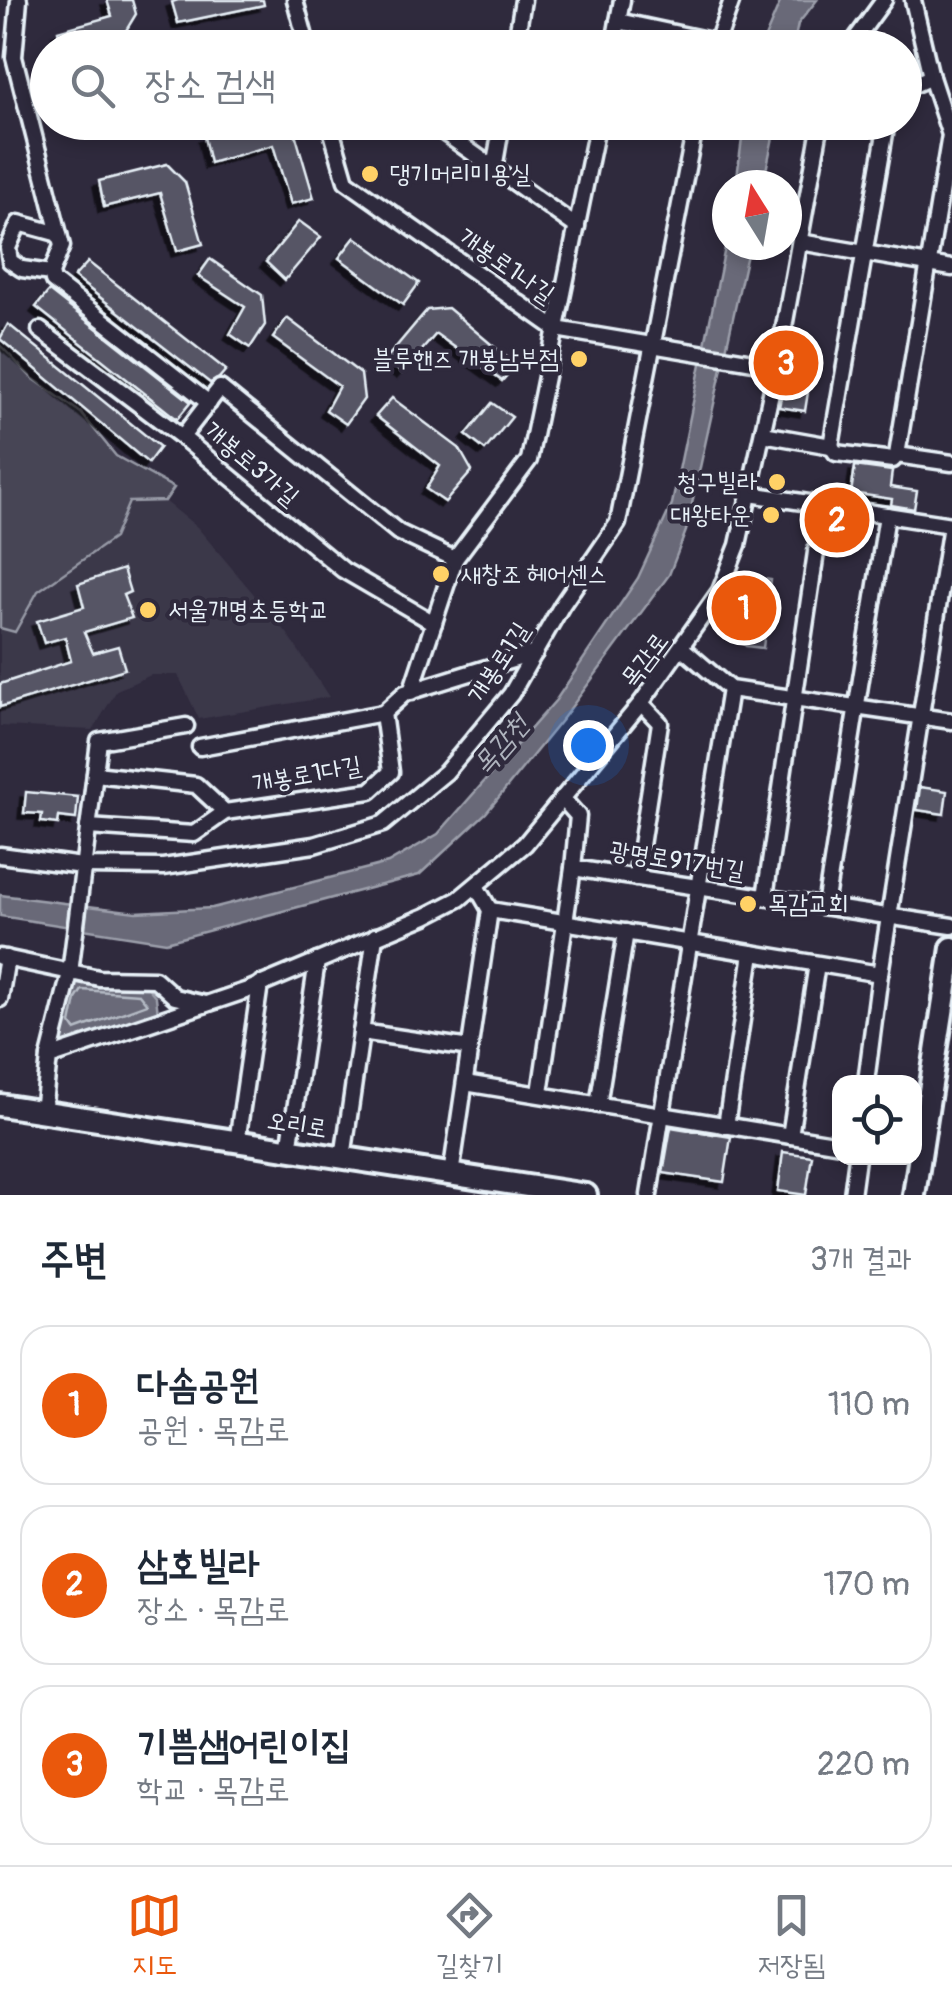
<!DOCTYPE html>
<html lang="ko">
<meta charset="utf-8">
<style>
body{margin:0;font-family:Pangolin,"Poor Story",sans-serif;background:#f6f6f7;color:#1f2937}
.controls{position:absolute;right:30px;bottom:30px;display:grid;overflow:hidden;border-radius:20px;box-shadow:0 5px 15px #0003}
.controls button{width:90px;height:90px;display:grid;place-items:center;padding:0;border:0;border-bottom:2px solid #e0e1e3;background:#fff;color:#1f2937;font:50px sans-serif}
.compass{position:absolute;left:712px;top:170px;width:90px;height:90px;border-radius:50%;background:#fff;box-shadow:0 5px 15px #0003;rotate:349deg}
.you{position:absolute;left:588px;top:745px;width:35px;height:35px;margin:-25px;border:8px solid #fff;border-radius:50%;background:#1a73e8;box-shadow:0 0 0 15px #1a73e833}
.badge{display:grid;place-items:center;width:65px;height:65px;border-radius:50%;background:#ea580c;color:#fff;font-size:32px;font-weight:700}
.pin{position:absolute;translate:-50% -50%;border:5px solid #fff;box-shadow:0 2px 10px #0006}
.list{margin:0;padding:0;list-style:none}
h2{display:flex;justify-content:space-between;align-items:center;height:130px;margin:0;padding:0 40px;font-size:42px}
h2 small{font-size:32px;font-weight:400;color:#747a83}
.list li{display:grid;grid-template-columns:65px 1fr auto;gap:30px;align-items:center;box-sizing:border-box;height:160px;margin:0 20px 20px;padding:0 20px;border:2px solid #e0e1e3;border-radius:30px}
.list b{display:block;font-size:38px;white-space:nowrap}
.list p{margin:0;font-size:32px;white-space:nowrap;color:#747a83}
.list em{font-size:32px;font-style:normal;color:#747a83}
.icon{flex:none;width:55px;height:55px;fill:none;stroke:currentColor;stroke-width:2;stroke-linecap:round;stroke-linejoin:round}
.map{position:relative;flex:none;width:952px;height:1195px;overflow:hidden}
.search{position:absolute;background:#fff;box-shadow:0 5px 15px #0003;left:30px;right:30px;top:30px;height:110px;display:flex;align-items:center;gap:25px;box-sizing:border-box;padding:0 35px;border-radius:55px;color:#747a83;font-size:38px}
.sheet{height:670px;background:#fff}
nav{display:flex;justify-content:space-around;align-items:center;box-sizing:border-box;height:140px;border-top:2px solid #e0e1e3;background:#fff;font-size:28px;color:#747a83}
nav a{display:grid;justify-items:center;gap:5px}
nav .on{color:#ea580c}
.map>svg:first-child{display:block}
</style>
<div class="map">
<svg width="952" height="1195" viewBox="0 0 952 1195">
<defs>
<filter id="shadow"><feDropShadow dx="-5.5" dy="5.5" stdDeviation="0" flood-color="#0009"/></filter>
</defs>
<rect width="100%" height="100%" fill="#2f2a3d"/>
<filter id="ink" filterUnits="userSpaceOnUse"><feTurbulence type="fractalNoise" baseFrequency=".01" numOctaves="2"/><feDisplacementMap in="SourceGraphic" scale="20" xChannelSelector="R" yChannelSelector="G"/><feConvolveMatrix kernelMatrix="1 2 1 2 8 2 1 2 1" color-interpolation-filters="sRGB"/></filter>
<g filter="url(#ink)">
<polygon fill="#3b3749" points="165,501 197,527 287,633 329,697 199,719 178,675 151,675 117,690 93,730 0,726 0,628 15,632 38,591 114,538 129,502"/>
<g fill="#464455" stroke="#979aa6" stroke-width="2.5">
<polygon points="0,345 31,377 81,413 116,456 174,488 165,501 129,502 114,538 38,591 15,632 0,628"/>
<polygon points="738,575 771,580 763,648 746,646 713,617 728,598"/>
</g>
<g fill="#696978" stroke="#9c9fab" stroke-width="2.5">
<polygon points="781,0 817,0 798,24 793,47 761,47"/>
<polygon points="744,123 776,123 763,185 736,185"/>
<polygon points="727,238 727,245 749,245 686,531 669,575 564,717 486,813 419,875 166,942 0,916 0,895 136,912 212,908 388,863 438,834 556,700 638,578 672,504"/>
<polygon points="74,979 145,984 156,997 158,1014 56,1048"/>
</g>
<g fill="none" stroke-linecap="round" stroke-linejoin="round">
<polygon stroke="#b5bbc5" stroke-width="2.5" points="82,990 139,994 147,1004 75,1030 71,1024 76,999"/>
</g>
<g fill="#575565" stroke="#e8f1f8" stroke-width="2.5" filter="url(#shadow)">
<polygon points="107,0 132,0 136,14 121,39 87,48 61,48 58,31 112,16"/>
<polygon points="178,0 263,0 264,5 178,23 172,2"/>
<polygon points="261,122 282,122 295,133 314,198 291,204 273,145 210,163 204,137"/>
<polygon points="167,164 185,182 203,244 177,251 160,193 104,207 99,181"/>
<polygon points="299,221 321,237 285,280 266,262"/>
<polygon points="355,237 419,283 403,305 339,258"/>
<polygon points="210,259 262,295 265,325 250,348 230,334 245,307 198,276"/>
<polygon points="88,262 226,370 219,378 210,383 74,277"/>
<polygon points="49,291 191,402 177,419 36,307"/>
<polygon points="448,308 516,365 502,381 436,334 402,373 385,360 427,310"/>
<polygon points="287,318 361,374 364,399 346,424 326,410 339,386 273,338"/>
<polygon points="8,324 160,447 148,463 0,339"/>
<polygon points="787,369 811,373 805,411 779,407"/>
<polygon points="392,398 459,448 472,471 445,502 426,489 440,466 376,416"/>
<polygon points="492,403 512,417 485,450 466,435"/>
<polygon points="855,466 892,471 890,487 917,491 914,509 891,505 892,499 851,493"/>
<polygon points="123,569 130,592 123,595 132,618 84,632 93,653 118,646 125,669 0,707 0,684 71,661 65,637 44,643 37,621 84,607 78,584"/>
<polygon points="920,787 947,791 944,814 917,810"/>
<polygon points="26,792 78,797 76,819 59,817 58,824 41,822 42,814 24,813"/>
<polygon points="671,1127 731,1137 724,1182 663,1173"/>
<polygon points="783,1152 812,1156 806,1195 778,1191"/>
</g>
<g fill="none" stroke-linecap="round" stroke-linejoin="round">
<defs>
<g id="street">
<polyline points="19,0 14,57 62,246 51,273 53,281 209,403"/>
<polyline points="295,0 308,48"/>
<polyline points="618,21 716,42"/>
<polyline points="515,48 523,0"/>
<polyline points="613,48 622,0"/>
<polyline points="715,48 732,0"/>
<polyline points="849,48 884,0"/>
<polyline points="904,89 931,77"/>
<polyline points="329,122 346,181 556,329 777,366"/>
<polyline points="429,122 577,227"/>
<polyline points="494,169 502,122"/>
<polyline points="800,242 952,268"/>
<polyline points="51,273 22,269 10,261 8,248 19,223 59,234"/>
<polyline points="40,330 182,437"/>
<polyline points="763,434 831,446 836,453 893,460 897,455 952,463"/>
<polyline points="831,446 887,122"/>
<polyline points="897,455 950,135 931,77 913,0"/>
<polyline points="750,494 951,525 880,974 866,1082"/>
<polyline points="434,623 343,570 182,437 220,388 398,532 455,559 529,460 598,122"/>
<polyline points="682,648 730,689 952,721"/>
<polyline points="411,692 455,559"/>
<polyline points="200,747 383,713 405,693 535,653"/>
<polyline points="95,774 196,785 225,812"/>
<polyline points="88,827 194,834 225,812 370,791 391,772 383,713"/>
<polyline points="0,855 82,866 163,867 314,845 383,824 446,772 511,694 562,605 618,523 696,122"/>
<polyline points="573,868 952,926"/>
<polyline points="636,878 660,723 641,703"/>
<polyline points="765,897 823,505"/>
<polyline points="825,906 887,515"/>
<polyline points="490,910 880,974"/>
<polyline points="0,957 99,978 155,979 175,997 205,1004"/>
<polyline points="0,999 7,958"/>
<polyline points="361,1032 470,1048"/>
<polyline points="49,1057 70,973 99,741 186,726"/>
<polyline points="465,1083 840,1144"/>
<polyline points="540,1093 573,868 578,816 562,798"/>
<polyline points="598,1105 626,932"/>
<polyline points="43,1112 49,1057 248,990 426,916 459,899 525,844 641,703 720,591 738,545 777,366 821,122"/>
<polyline points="726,1126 752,953"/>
<polyline points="790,1136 817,964"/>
<polyline points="237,1142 260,984"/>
<polyline points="289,1150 317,961"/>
<polyline points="343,1158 375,936"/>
<polyline points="451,1175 490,910 476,886"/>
<polyline points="649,1195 730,689"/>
<polyline points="852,1195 857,1158"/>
</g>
<g id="secondary">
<polyline points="0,1105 586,1195"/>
<polyline points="914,1195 952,948"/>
</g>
</defs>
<use href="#street" stroke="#e8f1f8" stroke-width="21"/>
<use href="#secondary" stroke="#e8f1f8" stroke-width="28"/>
<use href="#street" stroke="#2f2a3d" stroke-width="14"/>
<use href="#secondary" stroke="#2f2a3d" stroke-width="20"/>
</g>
</g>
<g fill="#ffd166" stroke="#2f2a3d" stroke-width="4">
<circle cx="370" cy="174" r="10"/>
<circle cx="579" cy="359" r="10"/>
<circle cx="777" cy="482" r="10"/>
<circle cx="771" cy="515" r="10"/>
<circle cx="441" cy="574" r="10"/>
<circle cx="148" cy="610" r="10"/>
<circle cx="748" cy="904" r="10"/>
</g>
<g text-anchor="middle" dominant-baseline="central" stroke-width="8" stroke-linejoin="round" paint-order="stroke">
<g font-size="25" fill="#e8f1f8" stroke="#2f2a3d" text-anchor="start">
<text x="390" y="174">댕기머리미용실</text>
<text x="559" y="359" text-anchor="end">블루핸즈 개봉남부점</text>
<text x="757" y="482" text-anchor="end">청구빌라</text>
<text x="751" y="515" text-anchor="end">대왕타운</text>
<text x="461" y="574">새창조 헤어센스</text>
<text x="168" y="610">서울개명초등학교</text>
<text x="768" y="904">목감교회</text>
</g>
<g font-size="25" fill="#e8f1f8" stroke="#2f2a3d">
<text transform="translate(506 266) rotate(35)">개봉로1나길</text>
<text transform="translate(251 464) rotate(40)">개봉로3가길</text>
<text transform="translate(645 660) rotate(-53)">목감로</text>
<text transform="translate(499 663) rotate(-57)">개봉로1길</text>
<text transform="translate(307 775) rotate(-10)">개봉로1다길</text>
<text transform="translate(677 861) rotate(9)">광명로917번길</text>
<text transform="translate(297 1125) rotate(9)">오리로</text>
</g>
<g font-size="28" font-style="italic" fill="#afb4be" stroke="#2f2a3d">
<text transform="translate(501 745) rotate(-49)">목감천</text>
</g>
</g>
</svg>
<div class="controls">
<button><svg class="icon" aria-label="locate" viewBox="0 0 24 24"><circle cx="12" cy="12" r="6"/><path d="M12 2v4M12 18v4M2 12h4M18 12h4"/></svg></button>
</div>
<svg class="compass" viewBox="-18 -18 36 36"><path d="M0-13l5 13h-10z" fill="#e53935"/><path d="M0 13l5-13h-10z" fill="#747a83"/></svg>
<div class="you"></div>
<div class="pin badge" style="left:744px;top:608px">1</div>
<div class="pin badge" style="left:837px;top:520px">2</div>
<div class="pin badge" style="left:786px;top:363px">3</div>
<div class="search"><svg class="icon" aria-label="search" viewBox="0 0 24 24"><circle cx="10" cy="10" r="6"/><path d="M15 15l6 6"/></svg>장소 검색</div>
</div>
<section class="sheet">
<h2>주변<small>3개 결과</small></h2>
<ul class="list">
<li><span class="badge">1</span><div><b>다솜공원</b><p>공원 · 목감로</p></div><em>110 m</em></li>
<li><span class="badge">2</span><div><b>삼호빌라</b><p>장소 · 목감로</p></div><em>170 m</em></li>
<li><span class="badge">3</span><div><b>기쁨샘어린이집</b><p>학교 · 목감로</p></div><em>220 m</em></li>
</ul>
</section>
<nav>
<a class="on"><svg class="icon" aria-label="map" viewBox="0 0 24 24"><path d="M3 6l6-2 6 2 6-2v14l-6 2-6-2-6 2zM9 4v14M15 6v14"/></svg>지도</a>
<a><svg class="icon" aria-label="directions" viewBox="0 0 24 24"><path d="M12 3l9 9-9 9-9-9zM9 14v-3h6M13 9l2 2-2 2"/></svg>길찾기</a>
<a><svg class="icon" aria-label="saved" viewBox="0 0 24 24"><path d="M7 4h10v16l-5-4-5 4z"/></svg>저장됨</a>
</nav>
